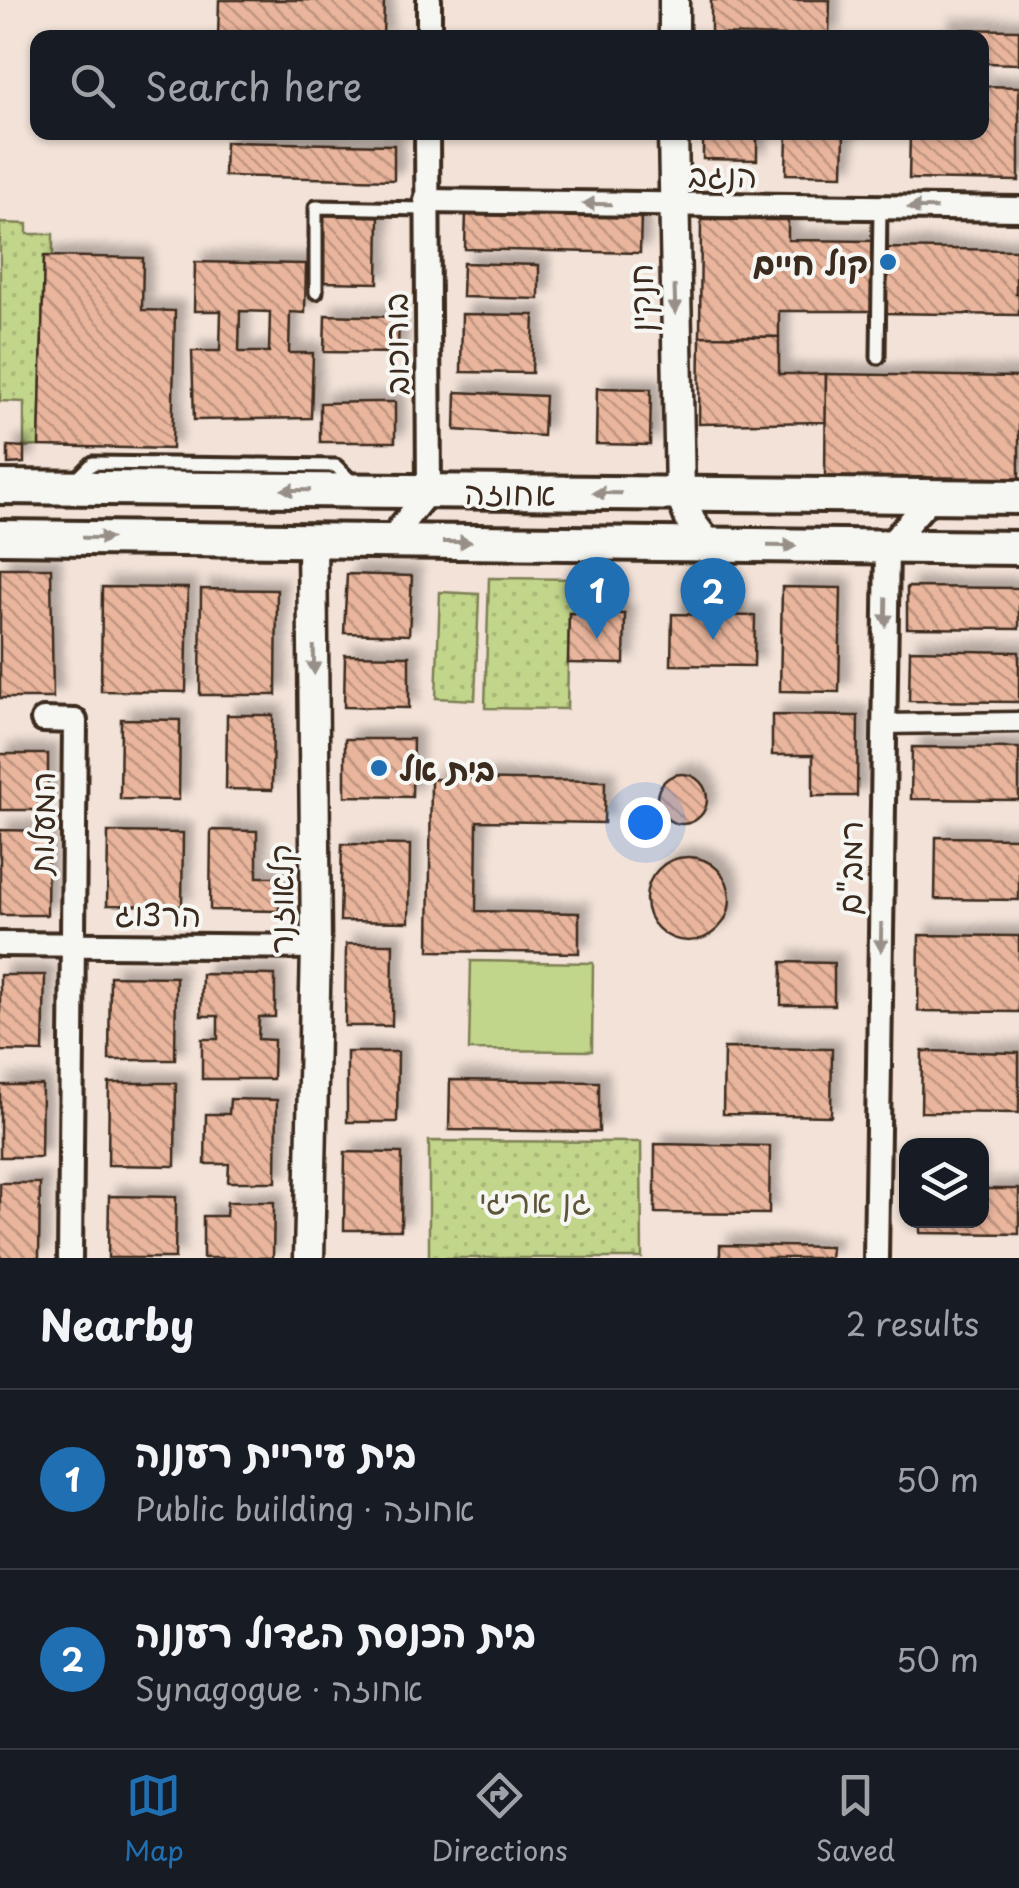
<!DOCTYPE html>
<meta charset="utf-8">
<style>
body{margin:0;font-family:"Playpen Sans","Playpen Sans Hebrew",sans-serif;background:#242831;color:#f1f3f6}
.controls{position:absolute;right:30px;bottom:30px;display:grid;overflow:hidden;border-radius:20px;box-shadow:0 2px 8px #0004}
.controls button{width:90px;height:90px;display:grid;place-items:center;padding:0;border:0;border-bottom:2px solid #363941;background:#171b24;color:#f1f3f6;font:50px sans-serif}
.you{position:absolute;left:645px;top:822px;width:35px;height:35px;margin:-25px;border:8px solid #fff;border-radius:50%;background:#1a73e8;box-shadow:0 0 0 15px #1a73e833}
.badge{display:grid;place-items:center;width:65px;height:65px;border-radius:50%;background:#1f6fb2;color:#fff;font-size:32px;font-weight:700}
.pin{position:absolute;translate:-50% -82px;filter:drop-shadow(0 2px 5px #0008)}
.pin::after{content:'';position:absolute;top:52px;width:35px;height:30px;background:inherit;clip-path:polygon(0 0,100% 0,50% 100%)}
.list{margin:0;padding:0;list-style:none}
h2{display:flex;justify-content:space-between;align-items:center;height:130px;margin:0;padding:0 40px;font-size:42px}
h2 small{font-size:32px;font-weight:400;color:#9ea1a6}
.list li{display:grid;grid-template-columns:65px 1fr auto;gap:30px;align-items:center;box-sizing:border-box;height:180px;padding:0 40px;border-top:2px solid #363941}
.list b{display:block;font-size:38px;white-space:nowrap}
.list p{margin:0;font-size:32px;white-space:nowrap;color:#9ea1a6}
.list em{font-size:32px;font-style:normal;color:#9ea1a6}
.icon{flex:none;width:55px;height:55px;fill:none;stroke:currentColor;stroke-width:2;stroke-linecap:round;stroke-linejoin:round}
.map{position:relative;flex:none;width:1019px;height:1258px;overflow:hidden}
.search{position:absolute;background:#171b24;box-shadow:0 2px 8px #0004;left:30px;right:30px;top:30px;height:110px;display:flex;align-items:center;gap:25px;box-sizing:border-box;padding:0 35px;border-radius:20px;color:#9ea1a6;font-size:38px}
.sheet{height:490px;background:#171b24}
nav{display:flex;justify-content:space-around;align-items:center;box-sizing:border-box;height:140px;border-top:2px solid #363941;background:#171b24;font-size:28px;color:#9ea1a6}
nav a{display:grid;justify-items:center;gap:5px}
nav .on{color:#1f6fb2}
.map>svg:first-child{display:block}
</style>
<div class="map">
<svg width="1019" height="1258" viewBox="0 0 1019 1258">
<defs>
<pattern id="green-dots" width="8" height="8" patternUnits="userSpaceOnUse" patternTransform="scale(2.5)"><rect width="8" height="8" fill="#c2d68b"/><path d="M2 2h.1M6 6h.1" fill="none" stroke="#a8b878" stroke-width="1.8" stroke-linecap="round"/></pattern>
<pattern id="building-back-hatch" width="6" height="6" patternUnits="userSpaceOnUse" patternTransform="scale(2.5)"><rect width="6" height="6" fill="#e9b59c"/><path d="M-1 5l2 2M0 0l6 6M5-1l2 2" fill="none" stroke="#be937f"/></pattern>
<filter id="shadow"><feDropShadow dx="9" dy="-9" stdDeviation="5" flood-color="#0004"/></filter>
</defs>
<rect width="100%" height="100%" fill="#f2e2d8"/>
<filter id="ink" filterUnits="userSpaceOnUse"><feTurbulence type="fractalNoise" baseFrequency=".01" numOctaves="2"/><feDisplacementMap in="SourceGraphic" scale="20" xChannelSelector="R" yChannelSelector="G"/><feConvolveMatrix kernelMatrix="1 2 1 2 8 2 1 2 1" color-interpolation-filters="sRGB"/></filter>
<g filter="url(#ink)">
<g fill="url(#green-dots)" stroke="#7e8054" stroke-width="2.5">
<polygon points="0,223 27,224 27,234 53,234 53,256 44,257 39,446 24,447 24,402 0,401"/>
<polygon points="489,578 582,579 582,613 569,613 567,709 485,708"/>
<polygon points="440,592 479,594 475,700 436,698"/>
<polygon points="429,1141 641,1142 642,1258 429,1258"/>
</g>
<polygon fill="#c2d68b" stroke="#7e8054" stroke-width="2.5" points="471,961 593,963 592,1051 469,1050"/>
<g fill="url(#building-back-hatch)" stroke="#3b2a1e" stroke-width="2.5" fill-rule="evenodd" filter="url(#shadow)">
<polygon points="219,0 384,0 383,38 218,38"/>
<polygon points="711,0 830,0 829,37 711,34"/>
<polygon points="941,29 1019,30 1019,64 982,63 982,38 941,38"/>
<polygon points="982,86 1019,87 1019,181 909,179 910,133 982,132"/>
<polygon points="703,132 757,132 757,160 703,159"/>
<polygon points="787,132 844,132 843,175 786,174"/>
<polygon points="225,142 394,145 394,180 224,176"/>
<polygon points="466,211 641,214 640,253 465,249"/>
<polygon points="323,215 379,216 378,283 322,282"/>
<polygon points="701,220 788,220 788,240 876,241 875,311 779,311 779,337 700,336"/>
<polygon points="882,248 1016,250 1016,294 1019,294 1019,315 881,313"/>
<polygon points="44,256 143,258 142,310 175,311 172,449 39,446"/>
<path d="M195,262L306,264L305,313L290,312L289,353H313L311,418L194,420L192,351H220L221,311H194ZM240,311L270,312L269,352H239Z"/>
<polygon points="463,263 539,265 539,299 462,297"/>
<polygon points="462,314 534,315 532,373 461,372"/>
<polygon points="325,315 399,317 398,353 324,352"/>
<polygon points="700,336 779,337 779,374 826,374 826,422 699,424"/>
<polygon points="826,374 1019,377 1019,480 825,477"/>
<polygon points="597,388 651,389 650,445 596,444"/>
<polygon points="456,392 545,396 543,436 455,430"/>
<polygon points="372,402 395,402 395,442 320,442 320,403"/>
<polygon points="8,446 24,447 24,463 8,464"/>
<polygon points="0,568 51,568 53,698 0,698"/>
<polygon points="347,574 412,576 409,635 344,633"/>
<polygon points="102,587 188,588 186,692 101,691"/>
<polygon points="782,587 841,588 839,692 780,691"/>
<polygon points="907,587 1019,588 1019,629 907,628"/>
<polygon points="201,589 277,590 276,695 200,695"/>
<polygon points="569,613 625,614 624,664 568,663"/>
<polygon points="672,614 755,616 754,666 671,665"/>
<polygon points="910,650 1019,652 1019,702 909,701"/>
<polygon points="345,655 409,656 409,708 344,707"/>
<polygon points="227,715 273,715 272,790 226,789"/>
<polygon points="772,715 858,716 857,796 813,796 813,755 772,755"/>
<polygon points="121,719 180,720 179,800 120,799"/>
<polygon points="345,739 413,739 412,797 345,796"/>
<polygon points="912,747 1019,748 1019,800 911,799"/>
<rect x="0" y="754" width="48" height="56"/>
<circle cx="682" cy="799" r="25"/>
<polygon points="431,779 605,781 604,823 477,821 476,911 579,913 579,953 429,951"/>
<polygon points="0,830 48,831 47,915 0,915"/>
<polygon points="211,830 257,831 257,877 279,877 279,911 210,910"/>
<polygon points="108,832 183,833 182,906 107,905"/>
<polygon points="936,837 1019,838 1019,900 935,899"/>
<polygon points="342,844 410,845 409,922 340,921"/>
<circle cx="688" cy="899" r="42"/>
<polygon points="919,935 1019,936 1019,1012 918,1011"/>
<polygon points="346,944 393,944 392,1026 345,1026"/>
<polygon points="782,962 834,963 834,1005 781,1005"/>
<polygon points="202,974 275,975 275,1017 259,1017 258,1039 274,1040 273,1079 202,1079 202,1039 218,1039 218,1016 201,1016"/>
<polygon points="0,975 45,975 43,1052 0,1051"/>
<polygon points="110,976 176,977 175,1060 109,1060"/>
<polygon points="724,1048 832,1049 831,1116 723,1114"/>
<polygon points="922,1051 1019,1053 1019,1113 921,1112"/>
<polygon points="347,1052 398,1052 397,1122 347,1122"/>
<polygon points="450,1080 599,1082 599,1132 449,1130"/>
<polygon points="109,1083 176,1083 175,1166 108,1165"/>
<polygon points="0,1085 42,1085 41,1157 0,1157"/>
<polygon points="230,1099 277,1100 276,1182 228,1182 229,1164 205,1164 206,1114 229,1114"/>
<polygon points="655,1144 770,1146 769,1214 655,1213"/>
<polygon points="345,1152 402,1153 401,1230 344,1230"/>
<polygon points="0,1183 40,1183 39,1258 0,1258"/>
<polygon points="982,1189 1019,1189 1019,1234 920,1233 920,1220 982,1220"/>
<polygon points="109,1196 176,1197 175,1258 108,1258"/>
<polygon points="227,1202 274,1202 273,1258 203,1258 203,1216 226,1216"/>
<polygon points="720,1245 831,1247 830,1258 720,1258"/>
</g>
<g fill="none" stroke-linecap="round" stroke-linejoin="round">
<defs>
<g id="service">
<polyline points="316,292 316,207 426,209"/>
<polyline points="878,357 880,208"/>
<polyline points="74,482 93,463 336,466 355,485"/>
</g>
<polyline id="pedestrian" points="884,724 1019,722"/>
<g id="minor">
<polyline points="429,38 429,0"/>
<polyline points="426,201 1019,209"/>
<polyline points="389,541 429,491 427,132"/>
<polyline points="43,720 75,721 70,1258"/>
<polyline points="0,944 316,947"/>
<polyline points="876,1258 887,547 932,497"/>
</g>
<g id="tertiary">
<polyline points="674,38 674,0"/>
<polyline points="673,132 680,494 691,522 708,545"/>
<polyline points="309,1258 316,947 312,540"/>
</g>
<g id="secondary">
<polyline points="0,487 1019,497"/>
<polyline points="0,537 1019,548"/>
</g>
</defs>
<use href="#service" stroke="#3b2a1e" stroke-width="19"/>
<use href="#pedestrian" stroke="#3b2a1e" stroke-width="25"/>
<use href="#minor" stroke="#3b2a1e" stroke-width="30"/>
<use href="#tertiary" stroke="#3b2a1e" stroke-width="35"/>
<use href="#secondary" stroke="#3b2a1e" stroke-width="40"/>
<use href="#service" stroke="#f6f6f2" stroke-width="11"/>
<use href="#pedestrian" stroke="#f6f6f2" stroke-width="18"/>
<use href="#minor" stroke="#f6f6f2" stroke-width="22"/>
<use href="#tertiary" stroke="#f6f6f2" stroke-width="28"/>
<use href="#secondary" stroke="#f6f6f2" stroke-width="32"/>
</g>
<defs><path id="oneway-solid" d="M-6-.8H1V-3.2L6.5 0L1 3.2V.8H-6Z" transform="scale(2.5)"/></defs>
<g fill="#989088">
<use href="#oneway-solid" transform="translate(597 204) rotate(-179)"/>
<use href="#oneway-solid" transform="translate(922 208) rotate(-179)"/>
<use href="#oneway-solid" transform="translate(675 300) rotate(88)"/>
<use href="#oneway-solid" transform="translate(296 490) rotate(-179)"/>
<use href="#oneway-solid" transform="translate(607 493) rotate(-179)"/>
<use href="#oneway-solid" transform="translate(97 538) rotate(1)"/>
<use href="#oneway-solid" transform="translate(457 542)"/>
<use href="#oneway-solid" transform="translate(782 546) rotate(1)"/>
<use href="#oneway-solid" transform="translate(886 612) rotate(91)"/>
<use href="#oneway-solid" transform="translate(314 660) rotate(89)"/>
<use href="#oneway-solid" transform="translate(881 937) rotate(91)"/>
</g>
</g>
<g fill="#1f6fb2" stroke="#f6f6f2" stroke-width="4">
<circle cx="888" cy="262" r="10"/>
<circle cx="379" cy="768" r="10"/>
</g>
<g text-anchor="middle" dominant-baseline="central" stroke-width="8" stroke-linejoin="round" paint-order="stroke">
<g font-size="32" fill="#3b2a1e" stroke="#f6f6f2">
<text transform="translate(723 174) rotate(1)">הנגב</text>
<text transform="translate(640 298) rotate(-91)">חנקין</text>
<text transform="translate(395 344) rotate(-91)">בורוכוב</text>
<text transform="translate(510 492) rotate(1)">אחוזה</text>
<text transform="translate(41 823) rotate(-89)">המעלות</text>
<text transform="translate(849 868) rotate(-89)">רמב"ם</text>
<text transform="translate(280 899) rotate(-90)">קלאוזנר</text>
<text transform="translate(158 913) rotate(1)">הרצוג</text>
</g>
<g font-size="32" font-weight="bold" fill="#3b2a1e" stroke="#f6f6f2" text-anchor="end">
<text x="868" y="262">קול חיים</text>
<text x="399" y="768" text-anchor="start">בית אל</text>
</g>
<g font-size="32" fill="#5d5539" stroke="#f6f6f2">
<text x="535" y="1200">גן אריגי</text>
</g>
</g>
</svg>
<div class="controls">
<button><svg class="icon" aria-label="layers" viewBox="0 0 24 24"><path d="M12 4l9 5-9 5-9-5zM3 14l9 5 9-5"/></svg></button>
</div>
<div class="you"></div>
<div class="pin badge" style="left:597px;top:639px">1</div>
<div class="pin badge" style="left:713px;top:640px">2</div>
<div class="search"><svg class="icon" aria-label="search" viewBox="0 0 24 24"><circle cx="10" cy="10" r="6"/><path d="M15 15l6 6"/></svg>Search here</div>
</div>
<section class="sheet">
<h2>Nearby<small>2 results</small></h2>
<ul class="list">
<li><span class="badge">1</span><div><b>בית עיריית רעננה</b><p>Public building · אחוזה</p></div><em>50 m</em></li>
<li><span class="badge">2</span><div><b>בית הכנסת הגדול רעננה</b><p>Synagogue · אחוזה</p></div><em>50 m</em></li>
</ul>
</section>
<nav>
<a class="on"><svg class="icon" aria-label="map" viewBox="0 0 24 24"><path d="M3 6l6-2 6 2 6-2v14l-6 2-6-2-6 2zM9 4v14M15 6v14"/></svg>Map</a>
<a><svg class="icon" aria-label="directions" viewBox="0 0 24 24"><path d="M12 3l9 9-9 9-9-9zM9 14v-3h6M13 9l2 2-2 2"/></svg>Directions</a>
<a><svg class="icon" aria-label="saved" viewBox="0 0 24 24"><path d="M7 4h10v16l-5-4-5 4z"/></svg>Saved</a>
</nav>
